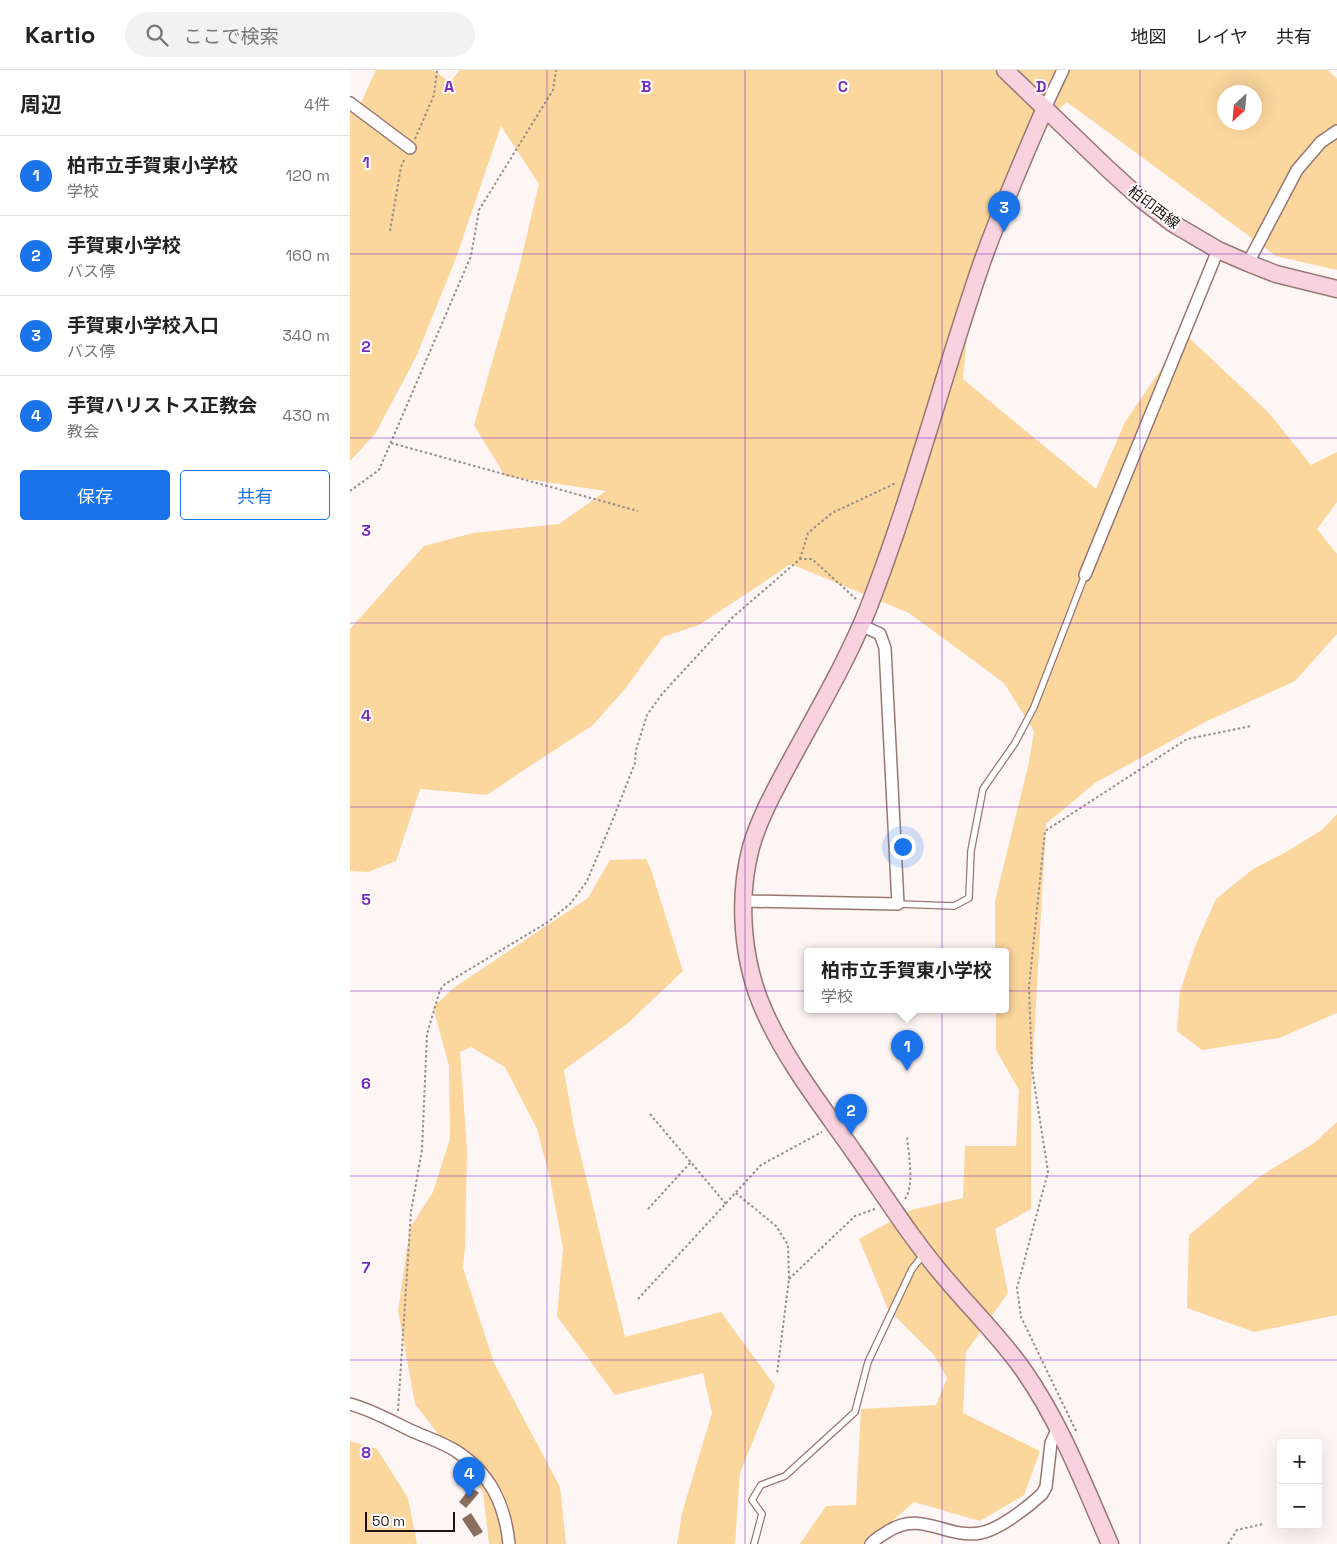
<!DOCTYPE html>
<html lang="ja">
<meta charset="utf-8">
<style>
body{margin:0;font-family:"Space Grotesk","Noto Sans JP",sans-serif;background:#f2f2f2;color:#222}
.controls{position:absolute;right:15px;bottom:15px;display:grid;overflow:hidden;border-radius:5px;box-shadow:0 5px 20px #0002}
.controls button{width:45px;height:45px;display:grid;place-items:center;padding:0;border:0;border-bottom:1px solid #e0e0e0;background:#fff;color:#222;font:25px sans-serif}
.compass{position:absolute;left:867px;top:15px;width:45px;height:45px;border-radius:50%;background:#fff;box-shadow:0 5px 20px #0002;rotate:206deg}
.scale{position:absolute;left:15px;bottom:12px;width:90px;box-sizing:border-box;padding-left:5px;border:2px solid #201312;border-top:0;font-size:14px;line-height:18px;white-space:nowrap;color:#201312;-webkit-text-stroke:4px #fff;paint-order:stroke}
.you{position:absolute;left:552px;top:776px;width:18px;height:18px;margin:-12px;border:4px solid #fff;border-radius:50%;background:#1a73e8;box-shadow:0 0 0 8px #1a73e833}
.badge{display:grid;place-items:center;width:32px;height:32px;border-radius:50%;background:#1a73e8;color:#fff;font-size:16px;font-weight:700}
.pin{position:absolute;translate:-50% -41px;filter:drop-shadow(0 1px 2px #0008)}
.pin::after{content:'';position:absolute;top:26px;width:18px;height:15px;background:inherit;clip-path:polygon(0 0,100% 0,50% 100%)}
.popup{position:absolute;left:454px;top:878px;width:205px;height:65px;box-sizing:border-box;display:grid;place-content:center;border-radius:5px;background:#fff;filter:drop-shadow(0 1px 4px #0005);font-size:16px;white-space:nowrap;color:#767676}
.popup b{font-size:19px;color:#222}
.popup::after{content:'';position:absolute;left:50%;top:100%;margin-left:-10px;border:10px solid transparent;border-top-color:#fff}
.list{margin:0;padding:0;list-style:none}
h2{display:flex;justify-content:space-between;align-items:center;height:65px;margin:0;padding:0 20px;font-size:21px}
h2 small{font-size:16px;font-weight:400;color:#767676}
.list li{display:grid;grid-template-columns:32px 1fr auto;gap:15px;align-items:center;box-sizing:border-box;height:80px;padding:0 20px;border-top:1px solid #e0e0e0}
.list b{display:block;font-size:19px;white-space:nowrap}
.list p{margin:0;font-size:16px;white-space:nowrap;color:#767676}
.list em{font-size:16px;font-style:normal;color:#767676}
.actions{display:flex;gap:10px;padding:15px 20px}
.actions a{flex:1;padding:11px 0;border:1px solid #1a73e8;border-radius:5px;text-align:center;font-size:18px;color:#1a73e8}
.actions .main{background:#1a73e8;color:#fff}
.icon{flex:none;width:28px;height:28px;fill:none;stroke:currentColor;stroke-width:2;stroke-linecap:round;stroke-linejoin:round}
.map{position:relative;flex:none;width:987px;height:1474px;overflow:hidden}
header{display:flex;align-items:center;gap:30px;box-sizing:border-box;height:70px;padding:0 25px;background:#fff;border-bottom:1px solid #e0e0e0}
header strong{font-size:24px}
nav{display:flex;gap:28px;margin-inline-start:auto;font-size:18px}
.search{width:350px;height:45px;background:#f2f2f2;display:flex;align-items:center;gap:12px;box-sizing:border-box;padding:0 18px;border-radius:28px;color:#767676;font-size:19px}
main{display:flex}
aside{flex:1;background:#fff}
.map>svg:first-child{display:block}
</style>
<header>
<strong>Kartio</strong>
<div class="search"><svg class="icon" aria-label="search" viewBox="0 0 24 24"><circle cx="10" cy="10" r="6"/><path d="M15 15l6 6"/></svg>ここで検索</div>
<nav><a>地図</a><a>レイヤ</a><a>共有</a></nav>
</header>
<main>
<aside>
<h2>周辺<small>4件</small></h2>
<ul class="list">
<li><span class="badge">1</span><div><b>柏市立手賀東小学校</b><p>学校</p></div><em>120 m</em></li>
<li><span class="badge">2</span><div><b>手賀東小学校</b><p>バス停</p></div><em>160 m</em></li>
<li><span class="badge">3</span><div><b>手賀東小学校入口</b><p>バス停</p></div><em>340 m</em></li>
<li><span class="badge">4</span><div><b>手賀ハリストス正教会</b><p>教会</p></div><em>430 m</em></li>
</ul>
<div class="actions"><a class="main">保存</a><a>共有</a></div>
</aside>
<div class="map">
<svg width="987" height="1474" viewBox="0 0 987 1474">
<rect width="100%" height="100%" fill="#fef6f5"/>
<g fill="#fbd69d" fill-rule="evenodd">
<path d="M26,0H83L100,12L110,0H978L987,9V200L926,186L717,32L679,63L649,124L621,219L613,309L746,419L775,352L835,264L918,342L961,395L987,382V432L967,459L987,484V564L945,611L855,652L745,713L696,754L681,1022V1139L645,1159L658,1223L616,1282L613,1343L690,1381L674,1425L630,1451L564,1432L516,1474H450L476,1436L506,1435L511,1339L586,1335L597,1308L584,1285L538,1239L509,1169L561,1140L613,1128L615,1076H666L669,1020L646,980V940H656V882H645V831L679,692L684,661L654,613L559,543L441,494L349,555L313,567L274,620L243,655L180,696L137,725L70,719L46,791L18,802L0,801V559L74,476L123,463L209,454L256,421L155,406L124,355L169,198L189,114L151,56L106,188L66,287L25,364L0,391V40L9,37ZM874,22H904V52H874Z"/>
<polygon points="987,744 987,943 929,968 852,980 827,961 830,921 846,874 866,829 903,799 936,782 972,760"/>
<polygon points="296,789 301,800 333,901 278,953 214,1000 224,1058 275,1267 371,1242 425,1316 390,1403 385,1474 327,1474 332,1443 362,1343 353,1303 265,1325 207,1246 213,1178 200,1108 187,1059 155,997 121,977 110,982 117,1080 115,1177 113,1198 144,1293 210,1417 216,1474 139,1474 133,1422 65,1334 48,1241 60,1158 83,1122 100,1069 99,996 83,937 105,917 238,828 260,790"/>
<polygon points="987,1052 987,1245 904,1262 837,1238 839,1165 909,1107 964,1073"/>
<polygon points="0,1371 27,1379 58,1428 67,1474 0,1474"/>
</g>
<g fill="#8a6e5e">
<polygon points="121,1417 129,1423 116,1438 109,1432"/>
<polygon points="121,1443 133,1462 124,1467 112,1449"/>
</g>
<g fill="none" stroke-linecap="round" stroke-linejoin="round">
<defs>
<g id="lane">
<polyline points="548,834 604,836 619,828 621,781 633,719 665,673 684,637 735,505"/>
<polyline points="404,1474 412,1444 402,1430 411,1415 435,1406 505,1342 518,1292 562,1199 574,1184"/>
</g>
<g id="street">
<polyline points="0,33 60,78"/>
<polyline points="695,38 713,0"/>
<polyline points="898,193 947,100 971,72 987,61"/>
<polyline points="735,505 868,180"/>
<polyline points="394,831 548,834 535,578 530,564 511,555"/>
<path d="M0,1334C20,1339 41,1351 60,1360C75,1367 92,1372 106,1381C140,1403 155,1434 159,1474"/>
<path d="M521,1474C525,1469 531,1466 537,1462C571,1439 595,1469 630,1463C649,1460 678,1437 692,1424L696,1417L701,1373L708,1358"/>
</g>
<g id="secondary">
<polyline points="655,0 758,99 792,130 822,153 868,180 898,193 926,204 987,219"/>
<path d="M695,38C673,89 650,141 631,195C592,309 562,426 518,539C497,591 468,640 441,690C426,718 410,746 401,777C387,830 392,893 415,943C438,994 474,1039 506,1085C535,1126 563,1171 596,1209C622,1240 651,1268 674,1301C711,1354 734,1415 760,1474"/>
</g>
</defs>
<use href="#lane" stroke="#987773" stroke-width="8"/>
<use href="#street" stroke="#987773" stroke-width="14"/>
<use href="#secondary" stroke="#987773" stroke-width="19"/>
<g stroke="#978c8b" stroke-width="2" stroke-dasharray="2.5 2.5" stroke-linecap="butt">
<polyline points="65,69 84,25 87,0"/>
<polyline points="40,161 51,97 55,88"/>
<polyline points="41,373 288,441"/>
<polyline points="0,421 29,400 121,186 129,140 203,20 206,0"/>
<polyline points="450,489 458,463 482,443 546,413"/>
<polyline points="300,1044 376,1134"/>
<polyline points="386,1123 426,1156 438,1175 439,1209 427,1304"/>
<path d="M555,1129C565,1115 558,1082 557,1065"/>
<polyline points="298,1139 341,1092"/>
<polyline points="439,1209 505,1146 525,1139"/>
<polyline points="288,1229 411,1095 472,1062"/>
<polyline points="48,1341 61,1142 72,1080 77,964 90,920 95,914 198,852 221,833 237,811 263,749 285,693 286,680 297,645 312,624 383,547 450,489 462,489 506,529"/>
<polyline points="726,1361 671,1247 667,1218 698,1102 682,999 679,917 695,761 837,669 901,656"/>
<polyline points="878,1474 887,1460 913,1454"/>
</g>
<use href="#lane" stroke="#fff" stroke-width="5.5"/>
<use href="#street" stroke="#fff" stroke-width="11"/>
<use href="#secondary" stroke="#f8d2df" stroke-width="16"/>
</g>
<path fill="none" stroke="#7b2cbf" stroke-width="1" stroke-opacity="0.55" d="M197,0V1474M395,0V1474M592,0V1474M790,0V1474M0,184H987M0,368H987M0,553H987M0,737H987M0,921H987M0,1106H987M0,1290H987"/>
<g text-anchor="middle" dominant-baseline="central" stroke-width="4" stroke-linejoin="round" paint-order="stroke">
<g font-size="15" fill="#201312" stroke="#fff">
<text transform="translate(804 137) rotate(37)">柏印西線</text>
</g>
</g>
<g font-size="16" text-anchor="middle" font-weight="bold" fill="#7b2cbf" stroke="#fff" stroke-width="4" stroke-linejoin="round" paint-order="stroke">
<text x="99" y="22">A</text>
<text x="296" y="22">B</text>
<text x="493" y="22">C</text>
<text x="691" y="22">D</text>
<text x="16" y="98">1</text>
<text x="16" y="282">2</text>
<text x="16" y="466">3</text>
<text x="16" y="651">4</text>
<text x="16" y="835">5</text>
<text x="16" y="1019">6</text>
<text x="16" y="1203">7</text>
<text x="16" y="1388">8</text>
</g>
</svg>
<div class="controls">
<button>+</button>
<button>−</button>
</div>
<svg class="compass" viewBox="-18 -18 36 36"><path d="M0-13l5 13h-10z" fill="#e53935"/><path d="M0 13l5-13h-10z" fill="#767676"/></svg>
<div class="scale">50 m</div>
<div class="you"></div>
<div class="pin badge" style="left:557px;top:1001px">1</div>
<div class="popup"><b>柏市立手賀東小学校</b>学校</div>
<div class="pin badge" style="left:501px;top:1065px">2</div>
<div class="pin badge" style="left:654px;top:162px">3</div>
<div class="pin badge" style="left:119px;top:1428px">4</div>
</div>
</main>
